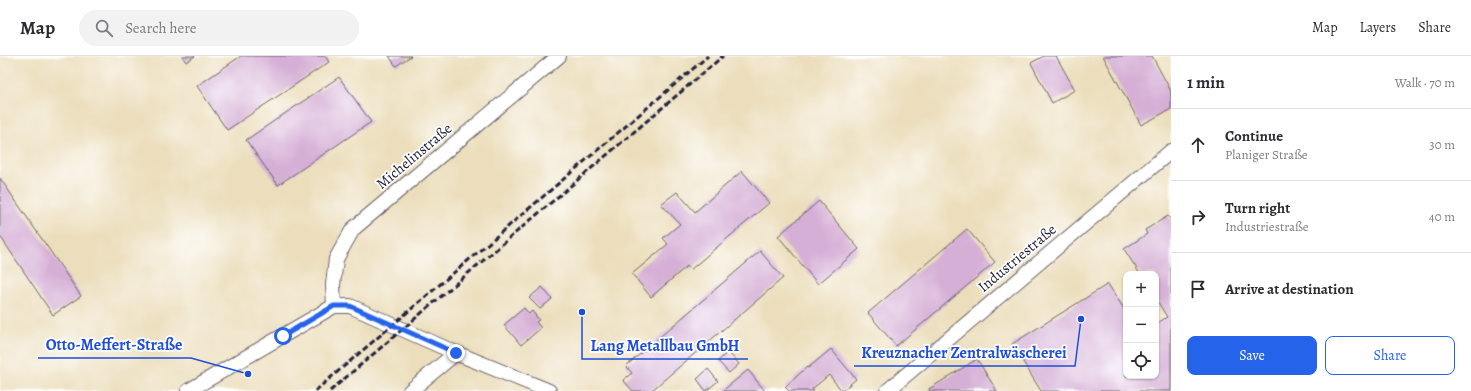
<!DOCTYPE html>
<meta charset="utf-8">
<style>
body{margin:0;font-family:Alegreya,serif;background:#f2f2f3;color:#2b2b33}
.controls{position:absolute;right:12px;bottom:12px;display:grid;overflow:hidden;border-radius:8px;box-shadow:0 1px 3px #0004}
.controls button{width:36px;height:36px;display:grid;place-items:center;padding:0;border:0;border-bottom:1px solid #e1e1e2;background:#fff;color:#2b2b33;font:20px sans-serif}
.stop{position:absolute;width:12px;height:12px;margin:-9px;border:3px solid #2563eb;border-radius:50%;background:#fff}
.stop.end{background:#2563eb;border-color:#fff;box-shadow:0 1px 4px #0008}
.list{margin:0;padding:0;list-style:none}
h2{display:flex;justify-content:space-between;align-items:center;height:52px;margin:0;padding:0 16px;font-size:17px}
h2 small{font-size:13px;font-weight:400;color:#7c7c81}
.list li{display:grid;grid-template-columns:26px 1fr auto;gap:12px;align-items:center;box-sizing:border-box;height:72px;padding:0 16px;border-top:1px solid #e1e1e2}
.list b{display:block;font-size:15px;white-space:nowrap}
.list p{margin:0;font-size:13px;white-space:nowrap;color:#7c7c81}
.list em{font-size:13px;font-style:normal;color:#7c7c81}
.actions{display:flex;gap:8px;padding:12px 16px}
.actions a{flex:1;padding:9px 0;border:1px solid #2563eb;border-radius:8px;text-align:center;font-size:14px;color:#2563eb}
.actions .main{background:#2563eb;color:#fff}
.icon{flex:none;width:22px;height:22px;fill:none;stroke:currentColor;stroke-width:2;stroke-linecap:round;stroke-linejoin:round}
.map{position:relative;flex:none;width:1171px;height:335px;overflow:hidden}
header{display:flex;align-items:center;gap:24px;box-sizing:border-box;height:56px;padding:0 20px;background:#fff;border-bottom:1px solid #e1e1e2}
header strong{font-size:19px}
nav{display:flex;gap:22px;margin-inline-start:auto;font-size:14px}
.search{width:280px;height:36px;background:#f2f2f3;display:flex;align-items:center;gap:10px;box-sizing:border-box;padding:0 14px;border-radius:22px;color:#7c7c81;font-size:15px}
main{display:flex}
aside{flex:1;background:#fff}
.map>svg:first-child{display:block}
</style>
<header>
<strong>Map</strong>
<div class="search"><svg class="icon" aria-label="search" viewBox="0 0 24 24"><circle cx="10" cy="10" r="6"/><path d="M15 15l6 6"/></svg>Search here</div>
<nav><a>Map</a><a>Layers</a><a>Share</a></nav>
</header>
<main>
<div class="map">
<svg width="1171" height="335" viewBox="0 0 1171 335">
<rect width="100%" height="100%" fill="#fff"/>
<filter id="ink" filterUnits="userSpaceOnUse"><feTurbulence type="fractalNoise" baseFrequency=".025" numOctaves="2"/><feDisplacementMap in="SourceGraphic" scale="8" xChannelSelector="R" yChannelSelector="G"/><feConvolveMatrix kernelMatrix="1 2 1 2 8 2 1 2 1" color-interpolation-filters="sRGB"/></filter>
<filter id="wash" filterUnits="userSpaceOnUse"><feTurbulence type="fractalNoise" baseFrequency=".012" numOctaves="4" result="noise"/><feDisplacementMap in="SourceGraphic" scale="16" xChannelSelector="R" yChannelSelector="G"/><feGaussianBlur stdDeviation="0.9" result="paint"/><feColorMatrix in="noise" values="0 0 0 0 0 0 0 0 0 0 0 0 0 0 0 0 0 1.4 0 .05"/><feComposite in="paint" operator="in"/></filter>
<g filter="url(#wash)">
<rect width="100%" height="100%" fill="#ecdebc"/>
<g id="blocks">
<g fill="#d5afd6">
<polygon points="182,0 195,0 186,6"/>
<polygon points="241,0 325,0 329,6 227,74 197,30"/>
<polygon points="389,0 411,0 396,10"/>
<polygon points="1044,0 1056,0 1075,34 1052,47 1031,7"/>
<polygon points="1103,0 1152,0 1171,35 1171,53 1141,69"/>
<polygon points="339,21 371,66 278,129 246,84"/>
<polygon points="742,115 769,147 690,214 687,210 651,241 632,218 668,188 663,182 680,168 661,148 677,136 695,156"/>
<polygon points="0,122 81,240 53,259 0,180"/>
<polygon points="819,145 859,193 818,228 778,180"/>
<polygon points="1168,160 1171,164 1171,335 1041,335 1012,288 1108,228 1126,256 1126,320 1156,320 1156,268 1167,261 1156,243 1156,218 1140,218 1124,193 1147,178 1145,174"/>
<polygon points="967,173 995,206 896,290 868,257"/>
<polygon points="760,195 783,222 651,335 633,335 623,324 632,317 626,310"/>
<polygon points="542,231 552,243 540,253 529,242"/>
<polygon points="524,252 529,258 532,255 539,264 536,266 541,272 521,289 504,269"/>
<polygon points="831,293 856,323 842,335 829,319 812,333 814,335 789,335 785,331 807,311 808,312"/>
<polygon points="728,296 739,308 729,317 718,305"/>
<polygon points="977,303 997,335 930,335 929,333"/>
<polygon points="708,313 718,325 706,335 697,323"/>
<polygon points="748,314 765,335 723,335 726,332"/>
</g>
</g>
</g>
<g filter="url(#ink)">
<use href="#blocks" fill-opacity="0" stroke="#696468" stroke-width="1"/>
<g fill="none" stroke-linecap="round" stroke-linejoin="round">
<defs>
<g id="minor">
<polyline points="334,250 333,229 336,203 353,173 559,0"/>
<polyline points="334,250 350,250 456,297 549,335"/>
<polyline points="188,335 334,250"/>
<polyline points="410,335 456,297"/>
<polyline points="887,335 1171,95"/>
</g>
</defs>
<use href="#minor" stroke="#696468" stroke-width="16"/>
<use href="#minor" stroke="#fff" stroke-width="14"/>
<g stroke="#22223b" stroke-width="3" stroke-dasharray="6 3" stroke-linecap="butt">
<polyline points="315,335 708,0"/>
<polyline points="330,335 723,0"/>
</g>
</g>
</g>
<g fill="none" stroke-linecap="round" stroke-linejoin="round" filter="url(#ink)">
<polyline stroke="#2563eb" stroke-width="5" points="283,280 334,250 350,250 456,297"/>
</g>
<g text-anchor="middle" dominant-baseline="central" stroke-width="3.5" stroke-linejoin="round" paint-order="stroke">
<g font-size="15" fill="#22223b" stroke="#fff">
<text transform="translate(414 100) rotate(-40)">Michelinstraße</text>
<text transform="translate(1017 202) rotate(-40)">Industriestraße</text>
</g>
</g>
<path fill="none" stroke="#1d4ed8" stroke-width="1.5" d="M248 318L191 302H38M582 256L582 303H748M1081 263L1075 310H854"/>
<g fill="#1d4ed8" stroke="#fff" stroke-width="1.5">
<circle cx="248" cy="318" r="4"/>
<circle cx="582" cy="256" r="4"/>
<circle cx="1081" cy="263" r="4"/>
</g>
<g font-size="16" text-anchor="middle" font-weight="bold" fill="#1d4ed8" stroke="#fff" stroke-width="3.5" stroke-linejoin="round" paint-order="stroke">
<text x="114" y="294">Otto-Meffert-Straße</text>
<text x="665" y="295">Lang Metallbau GmbH</text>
<text x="964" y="302">Kreuznacher Zentralwäscherei</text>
</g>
</svg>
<div class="controls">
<button>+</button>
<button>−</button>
<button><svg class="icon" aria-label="locate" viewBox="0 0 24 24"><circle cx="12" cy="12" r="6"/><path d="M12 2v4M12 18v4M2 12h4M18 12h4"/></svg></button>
</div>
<div class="stop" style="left:283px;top:280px"></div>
<div class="stop end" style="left:456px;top:297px"></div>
</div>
<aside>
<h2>1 min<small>Walk · 70 m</small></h2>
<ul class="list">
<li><svg class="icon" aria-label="ahead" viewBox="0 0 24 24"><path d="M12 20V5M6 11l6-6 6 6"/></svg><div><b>Continue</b><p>Planiger Straße</p></div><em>30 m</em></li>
<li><svg class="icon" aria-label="right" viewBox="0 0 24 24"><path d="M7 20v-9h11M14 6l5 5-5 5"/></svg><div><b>Turn right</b><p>Industriestraße</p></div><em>40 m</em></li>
<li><svg class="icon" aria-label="arrive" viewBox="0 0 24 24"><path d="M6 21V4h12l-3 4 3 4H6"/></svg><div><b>Arrive at destination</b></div></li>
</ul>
<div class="actions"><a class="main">Save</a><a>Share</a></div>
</aside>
</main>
